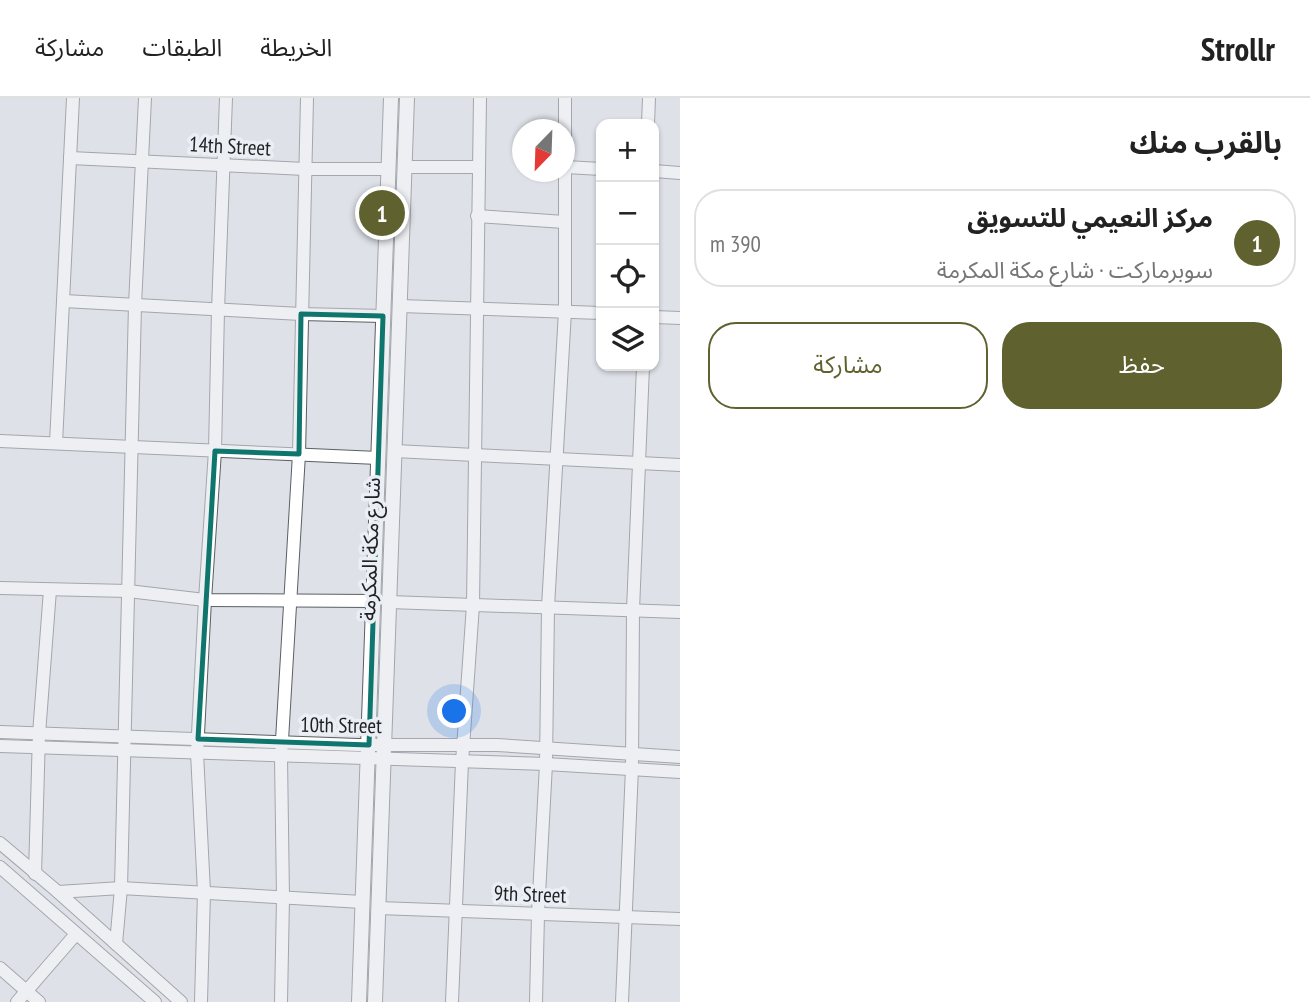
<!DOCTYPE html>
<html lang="ar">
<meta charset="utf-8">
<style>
body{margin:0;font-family:"PT Sans Narrow","Noto Sans Arabic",sans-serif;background:#f6f6f6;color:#222;direction:rtl}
.controls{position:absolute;right:21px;top:21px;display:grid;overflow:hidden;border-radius:14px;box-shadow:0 2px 5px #0004}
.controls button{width:63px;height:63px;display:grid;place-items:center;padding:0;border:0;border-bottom:2px solid #e0e0e0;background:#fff;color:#222;font:35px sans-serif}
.compass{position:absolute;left:512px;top:21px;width:63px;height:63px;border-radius:50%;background:#fff;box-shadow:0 2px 5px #0004;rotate:203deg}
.you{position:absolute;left:455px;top:614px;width:24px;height:24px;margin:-18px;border:5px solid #fff;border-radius:50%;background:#1a73e8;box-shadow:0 0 0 10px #1a73e833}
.badge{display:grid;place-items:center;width:46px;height:46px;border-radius:50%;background:#5f612e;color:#fff;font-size:23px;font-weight:700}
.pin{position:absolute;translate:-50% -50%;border:4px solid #fff;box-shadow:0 2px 7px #0006}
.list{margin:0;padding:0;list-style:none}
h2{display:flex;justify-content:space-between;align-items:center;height:91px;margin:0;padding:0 28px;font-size:30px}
h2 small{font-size:23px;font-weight:400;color:#767676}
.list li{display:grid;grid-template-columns:46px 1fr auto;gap:21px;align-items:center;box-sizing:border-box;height:98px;margin:0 14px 14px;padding:0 14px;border:2px solid #e0e0e0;border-radius:28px}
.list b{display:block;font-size:26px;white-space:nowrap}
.list p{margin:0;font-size:23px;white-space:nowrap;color:#767676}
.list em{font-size:23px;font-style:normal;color:#767676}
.actions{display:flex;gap:14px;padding:21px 28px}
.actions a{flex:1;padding:16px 0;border:2px solid #5f612e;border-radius:28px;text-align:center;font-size:24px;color:#5f612e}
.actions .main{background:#5f612e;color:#fff}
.icon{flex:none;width:38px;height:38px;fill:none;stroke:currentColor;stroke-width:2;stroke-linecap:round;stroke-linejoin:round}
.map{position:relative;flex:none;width:680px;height:904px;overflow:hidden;direction:ltr}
header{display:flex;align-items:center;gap:42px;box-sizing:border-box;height:98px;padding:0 35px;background:#fff;border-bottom:2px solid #e0e0e0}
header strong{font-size:33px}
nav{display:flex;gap:38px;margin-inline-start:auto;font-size:24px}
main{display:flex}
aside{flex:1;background:#fff}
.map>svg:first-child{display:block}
</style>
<header>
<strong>Strollr</strong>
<nav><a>الخريطة</a><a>الطبقات</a><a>مشاركة</a></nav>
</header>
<main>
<aside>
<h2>بالقرب منك<small></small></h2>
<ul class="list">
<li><span class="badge">1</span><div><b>مركز النعيمي للتسويق</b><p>سوبرماركت · شارع مكة المكرمة</p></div><em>390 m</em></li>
</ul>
<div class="actions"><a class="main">حفظ</a><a>مشاركة</a></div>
</aside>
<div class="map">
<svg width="680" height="904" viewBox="0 0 680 904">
<rect width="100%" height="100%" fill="#dee2e8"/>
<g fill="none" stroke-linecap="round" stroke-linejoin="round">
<defs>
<g id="minor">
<polyline points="648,26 649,0"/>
<polyline points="70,60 305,71 388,71"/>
<polyline points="404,69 478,69"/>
<polyline points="566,69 601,71"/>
<polyline points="654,73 680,75"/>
<polyline points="477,118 564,124"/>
<polyline points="64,203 301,216 383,218"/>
<polyline points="400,208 601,215"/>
<polyline points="654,219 680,220"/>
<polyline points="0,343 378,360"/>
<polyline points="56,345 73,0"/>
<polyline points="395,353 680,367"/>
<polyline points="0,490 128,493 205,502 373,503"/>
<polyline points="389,504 680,514"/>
<polyline points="0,634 358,647 497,647 680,659"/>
<polyline points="0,648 546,666 680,674"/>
<polyline points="0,745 58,794 181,904"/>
<polyline points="0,769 155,904"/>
<polyline points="35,776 39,636 50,492"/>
<polyline points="58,794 121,790 362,804"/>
<polyline points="378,810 680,821"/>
<polyline points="116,846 121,790 135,207 145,0"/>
<polyline points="0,870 39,904"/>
<polyline points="17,904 76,836"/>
<polyline points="201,904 204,794 197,655 205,502 215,353 218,212 226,0"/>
<polyline points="281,904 283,800 281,659 299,356 307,0"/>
<polyline points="452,904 462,664 473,507 480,0"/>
<polyline points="536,904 538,816 546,666 548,509 565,213 565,0"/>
<polyline points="622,904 632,670 633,512 643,268"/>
</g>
<g id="major">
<polyline points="359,904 391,0"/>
<polyline points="375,904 407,0"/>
</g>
</defs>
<use href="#minor" stroke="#5b5f64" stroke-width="14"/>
<use href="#major" stroke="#5b5f64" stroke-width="16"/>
<use href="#minor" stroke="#fff" stroke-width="12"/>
<use href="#major" stroke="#fff" stroke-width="14"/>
</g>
<path d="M0 0H680V904H0ZM301,216L383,218L369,647L198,641L215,353L299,356Z" fill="#dee2e8" fill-opacity=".55" fill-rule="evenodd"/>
<path fill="none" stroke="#0f766e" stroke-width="5" stroke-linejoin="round" d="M301,216L383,218L369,647L198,641L215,353L299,356Z"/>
<g text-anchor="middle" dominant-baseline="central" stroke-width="7" stroke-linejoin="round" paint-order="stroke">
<g font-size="21" fill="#1f2123" stroke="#ebeff5">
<text transform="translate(230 48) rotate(3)">14th Street</text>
<text transform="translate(370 451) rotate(-88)">شارع مكة المكرمة</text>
<text transform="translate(341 627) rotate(1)">10th Street</text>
<text transform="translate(530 796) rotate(2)">9th Street</text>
</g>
</g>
</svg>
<div class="controls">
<button>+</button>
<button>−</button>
<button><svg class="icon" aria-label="locate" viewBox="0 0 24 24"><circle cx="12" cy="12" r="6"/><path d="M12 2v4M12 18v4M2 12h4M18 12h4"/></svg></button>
<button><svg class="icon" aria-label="layers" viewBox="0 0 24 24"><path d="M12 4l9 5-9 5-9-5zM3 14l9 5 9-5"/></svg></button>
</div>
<svg class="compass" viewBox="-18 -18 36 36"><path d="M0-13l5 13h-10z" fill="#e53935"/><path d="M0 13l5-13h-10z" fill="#767676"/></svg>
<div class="you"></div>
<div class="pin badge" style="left:382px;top:115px">1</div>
</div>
</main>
